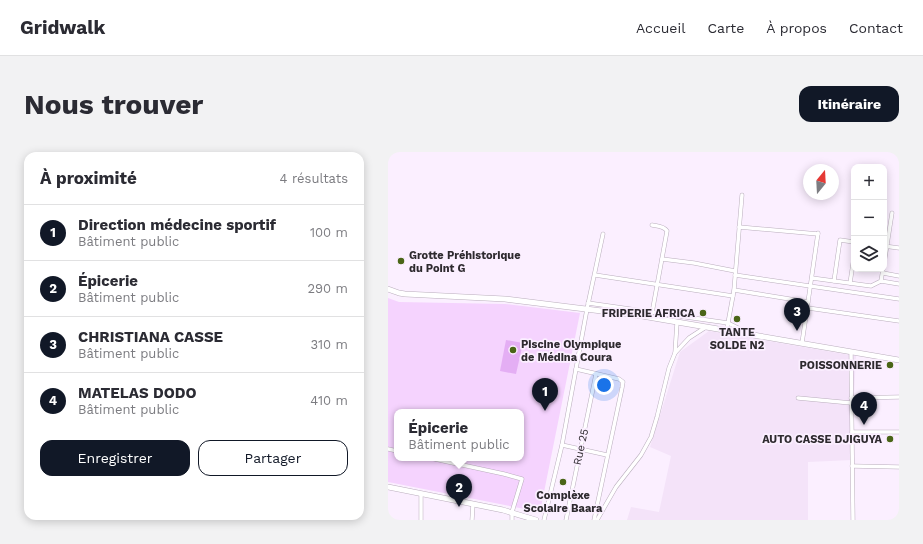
<!DOCTYPE html>
<html lang="fr">
<meta charset="utf-8">
<style>
body{margin:0;font-family:"Work Sans",sans-serif;background:#f2f2f3;color:#2b2b33}
.controls{position:absolute;right:12px;top:12px;display:grid;overflow:hidden;border-radius:8px;box-shadow:0 2px 10px #0003}
.controls button{width:36px;height:36px;display:grid;place-items:center;padding:0;border:0;border-bottom:1px solid #e1e1e2;background:#fff;color:#2b2b33;font:20px sans-serif}
.compass{position:absolute;left:415px;top:12px;width:36px;height:36px;border-radius:50%;background:#fff;box-shadow:0 2px 10px #0003;rotate:18deg}
.you{position:absolute;left:216px;top:233px;width:14px;height:14px;margin:-10px;border:3px solid #fff;border-radius:50%;background:#1a73e8;box-shadow:0 0 0 6px #1a73e833}
.badge{display:grid;place-items:center;width:26px;height:26px;border-radius:50%;background:#111827;color:#fff;font-size:13px;font-weight:700}
.pin{position:absolute;translate:-50% -33px;filter:drop-shadow(0 1px 2px #0008)}
.pin::after{content:'';position:absolute;top:21px;width:14px;height:12px;background:inherit;clip-path:polygon(0 0,100% 0,50% 100%)}
.popup{position:absolute;left:6px;top:257px;width:130px;height:52px;box-sizing:border-box;display:grid;place-content:center;border-radius:8px;background:#fff;filter:drop-shadow(0 1px 3px #0005);font-size:13px;white-space:nowrap;color:#7c7c81}
.popup b{font-size:15px;color:#2b2b33}
.popup::after{content:'';position:absolute;left:50%;top:100%;margin-left:-8px;border:8px solid transparent;border-top-color:#fff}
.list{margin:0;padding:0;list-style:none}
h2{display:flex;justify-content:space-between;align-items:center;height:52px;margin:0;padding:0 16px;font-size:17px}
h2 small{font-size:13px;font-weight:400;color:#7c7c81}
.list li{display:grid;grid-template-columns:26px 1fr auto;gap:12px;align-items:center;box-sizing:border-box;height:56px;padding:0 16px;border-top:1px solid #e1e1e2}
.list b{display:block;font-size:15px;white-space:nowrap}
.list p{margin:0;font-size:13px;white-space:nowrap;color:#7c7c81}
.list em{font-size:13px;font-style:normal;color:#7c7c81}
.actions{display:flex;gap:8px;padding:12px 16px}
.actions a{flex:1;padding:9px 0;border:1px solid #111827;border-radius:12px;text-align:center;font-size:14px;color:#111827}
.actions .main{background:#111827;color:#fff}
.icon{flex:none;width:22px;height:22px;fill:none;stroke:currentColor;stroke-width:2;stroke-linecap:round;stroke-linejoin:round}
.map{position:relative;flex:none;width:511px;height:368px;overflow:hidden;border-radius:12px}
header{display:flex;align-items:center;gap:24px;box-sizing:border-box;height:56px;padding:0 20px;background:#fff;border-bottom:1px solid #e1e1e2}
header strong{font-size:19px}
nav{display:flex;gap:22px;margin-inline-start:auto;font-size:14px}
.intro{display:flex;align-items:center;justify-content:space-between;box-sizing:border-box;height:96px;padding:0 24px}
h1{margin:0;font-size:28px}
.button{padding:10px 18px;border-radius:12px;background:#111827;color:#fff;font-size:14px;font-weight:700}
main{display:flex;gap:24px;padding:0 24px}
aside{flex:1;background:#fff;border-radius:12px;box-shadow:0 2px 10px #0003}
.map>svg:first-child{display:block}
</style>
<header>
<strong>Gridwalk</strong>
<nav><a>Accueil</a><a>Carte</a><a>À propos</a><a>Contact</a></nav>
</header>
<div class="intro"><h1>Nous trouver</h1><a class="button">Itinéraire</a></div>
<main>
<aside>
<h2>À proximité<small>4 résultats</small></h2>
<ul class="list">
<li><span class="badge">1</span><div><b>Direction médecine sportif</b><p>Bâtiment public</p></div><em>100 m</em></li>
<li><span class="badge">2</span><div><b>Épicerie</b><p>Bâtiment public</p></div><em>290 m</em></li>
<li><span class="badge">3</span><div><b>CHRISTIANA CASSE</b><p>Bâtiment public</p></div><em>310 m</em></li>
<li><span class="badge">4</span><div><b>MATELAS DODO</b><p>Bâtiment public</p></div><em>410 m</em></li>
</ul>
<div class="actions"><a class="main">Enregistrer</a><a>Partager</a></div>
</aside>
<div class="map">
<svg width="511" height="368" viewBox="0 0 511 368">
<rect width="100%" height="100%" fill="#fbefff"/>
<polygon fill="#f4e3f9" points="321,179 468,204 464,285 464,308 420,310 420,368 239,368 243,355 271,360 283,304 262,295 292,200"/>
<path fill="#f5d3fe" fill-rule="evenodd" d="M0,146L11,150L117,152L192,161L152,360L0,330ZM9,260H133V306H9Z"/>
<polygon fill="#e4aef4" points="118,188 135,191 128,222 112,219"/>
<g fill="none" stroke-linecap="round" stroke-linejoin="round">
<defs>
<g id="street">
<polyline points="351,75 430,82"/>
<polyline points="496,94 511,96"/>
<polyline points="274,107 306,111 347,119"/>
<polyline points="496,112 504,61"/>
<polyline points="495,121 511,124"/>
<polyline points="207,123 345,144"/>
<polyline points="347,123 511,147"/>
<polyline points="424,126 483,134 493,129 511,132"/>
<polyline points="446,129 452,88 466,90"/>
<polyline points="493,129 495,117"/>
<polyline points="462,131 466,105"/>
<polyline points="346,138 420,150"/>
<polyline points="200,151 340,171 352,177 356,182"/>
<polyline points="420,156 511,169"/>
<path d="M264,161L279,79C276,74 269,74 264,73"/>
<polyline points="338,179 340,171 346,138 354,43"/>
<polyline points="414,191 420,150 430,81"/>
<polyline points="463,200 465,368"/>
<polyline points="287,201 289,171"/>
<polyline points="188,217 231,227 235,230 234,236 206,368"/>
<polyline points="410,246 463,251"/>
<polyline points="463,246 511,245"/>
<polyline points="464,280 511,280"/>
<polyline points="174,293 219,303"/>
<polyline points="0,297 9,299"/>
<polyline points="42,306 116,322 134,327 124,360 124,368"/>
<polyline points="464,314 511,315"/>
<polyline points="33,342 33,368"/>
<polyline points="84,368 85,352"/>
<polyline points="156,368 174,293 199,157 215,82"/>
<polyline points="178,368 208,222"/>
<polyline points="209,368 228,335 253,303 263,285 269,265 281,216 287,201 301,186 318,175"/>
</g>
<g id="secondary">
<polyline points="0,137 11,141 17,142 117,147 254,164 511,208"/>
<polyline points="0,335 115,358 148,368"/>
</g>
</defs>
<use href="#street" stroke="#baaebd" stroke-width="4.5"/>
<use href="#secondary" stroke="#baaebd" stroke-width="6"/>
<use href="#street" stroke="#fff" stroke-width="3.5"/>
<use href="#secondary" stroke="#fff" stroke-width="5"/>
</g>
<g fill="#4a6517" stroke="#fbefff" stroke-width="1.5">
<circle cx="13" cy="109" r="4"/>
<circle cx="315" cy="161" r="4"/>
<circle cx="349" cy="167" r="4"/>
<circle cx="125" cy="198" r="4"/>
<circle cx="502" cy="213" r="4"/>
<circle cx="502" cy="287" r="4"/>
<circle cx="175" cy="330" r="4"/>
</g>
<g text-anchor="middle" dominant-baseline="central" stroke-width="3.5" stroke-linejoin="round" paint-order="stroke">
<g font-size="11" font-weight="bold" fill="#2e2a2f" stroke="#fbefff" text-anchor="end">
<text x="21" y="103" text-anchor="start">Grotte Préhistorique<tspan x="21" dy="13">du Point G</tspan></text>
<text x="307" y="161">FRIPERIE AFRICA</text>
<text x="349" y="180" text-anchor="middle">TANTE<tspan x="349" dy="13">SOLDE N2</tspan></text>
<text x="133" y="192" text-anchor="start">Piscine Olympique<tspan x="133" dy="13">de Médina Coura</tspan></text>
<text x="494" y="213">POISSONNERIE</text>
<text x="494" y="287">AUTO CASSE DJIGUYA</text>
<text x="175" y="343" text-anchor="middle">Complèxe<tspan x="175" dy="13">Scolaire Baara</tspan></text>
</g>
<g font-size="11" fill="#2e2a2f" stroke="#fbefff">
<text transform="translate(193 295) rotate(-78)">Rue 25</text>
</g>
</g>
</svg>
<div class="controls">
<button>+</button>
<button>−</button>
<button><svg class="icon" aria-label="layers" viewBox="0 0 24 24"><path d="M12 4l9 5-9 5-9-5zM3 14l9 5 9-5"/></svg></button>
</div>
<svg class="compass" viewBox="-18 -18 36 36"><path d="M0-13l5 13h-10z" fill="#e53935"/><path d="M0 13l5-13h-10z" fill="#7c7c81"/></svg>
<div class="you"></div>
<div class="pin badge" style="left:157px;top:259px">1</div>
<div class="pin badge" style="left:71px;top:355px">2</div>
<div class="popup"><b>Épicerie</b>Bâtiment public</div>
<div class="pin badge" style="left:409px;top:179px">3</div>
<div class="pin badge" style="left:476px;top:273px">4</div>
</div>
</main>
